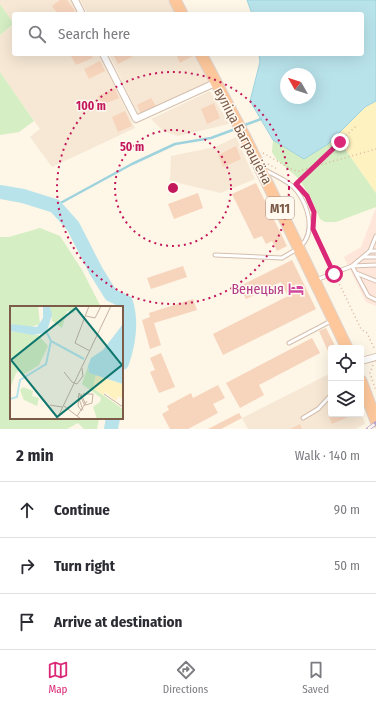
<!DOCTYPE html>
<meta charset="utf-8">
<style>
body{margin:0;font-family:"Fira Sans Condensed",sans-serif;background:#f2f2f3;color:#2b2b33}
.controls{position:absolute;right:12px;bottom:12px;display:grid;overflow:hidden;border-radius:4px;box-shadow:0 4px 16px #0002}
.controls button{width:36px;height:36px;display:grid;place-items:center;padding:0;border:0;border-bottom:1px solid #e1e1e2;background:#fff;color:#2b2b33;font:20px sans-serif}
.compass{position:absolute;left:280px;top:68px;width:36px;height:36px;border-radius:50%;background:#fff;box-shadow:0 4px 16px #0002;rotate:309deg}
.stop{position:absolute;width:12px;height:12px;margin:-9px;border:3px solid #db2777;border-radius:50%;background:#fff}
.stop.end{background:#db2777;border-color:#fff;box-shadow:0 1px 4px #0008}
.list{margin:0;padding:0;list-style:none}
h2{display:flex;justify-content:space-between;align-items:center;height:52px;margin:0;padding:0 16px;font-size:17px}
h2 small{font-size:13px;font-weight:400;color:#7c7c81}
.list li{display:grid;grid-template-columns:26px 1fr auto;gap:12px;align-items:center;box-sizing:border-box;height:56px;padding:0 16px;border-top:1px solid #e1e1e2}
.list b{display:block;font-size:15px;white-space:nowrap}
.list em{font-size:13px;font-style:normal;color:#7c7c81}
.icon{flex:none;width:22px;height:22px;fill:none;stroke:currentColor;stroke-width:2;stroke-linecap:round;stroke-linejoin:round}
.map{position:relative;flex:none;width:376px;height:429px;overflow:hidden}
.search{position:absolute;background:#fff;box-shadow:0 4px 16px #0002;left:12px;right:12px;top:12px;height:44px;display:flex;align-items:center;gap:10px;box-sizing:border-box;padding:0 14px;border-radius:4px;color:#7c7c81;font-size:15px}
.sheet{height:220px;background:#fff}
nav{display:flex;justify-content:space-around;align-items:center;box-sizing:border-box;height:56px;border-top:1px solid #e1e1e2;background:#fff;font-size:11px;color:#7c7c81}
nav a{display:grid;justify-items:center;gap:2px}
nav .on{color:#db2777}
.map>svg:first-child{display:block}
</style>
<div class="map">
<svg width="376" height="429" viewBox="0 0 376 429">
<rect width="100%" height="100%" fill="#fef6e7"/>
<g fill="#f7e8d5">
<polygon points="0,0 72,0 79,14 14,14 14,24 0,4"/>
<polygon points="80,0 168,0 175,14 88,14"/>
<polygon points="14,25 14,54 99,54 135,128 52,167 30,137 40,129 0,72 0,35"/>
<polygon points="109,54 195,54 208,81 206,84 139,116"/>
<polygon points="210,91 229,124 178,136 163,131 151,119"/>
<polygon points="236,137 255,179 221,193 170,181 171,156 215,147"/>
<polygon points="331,373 331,414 361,414 361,411 365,424 355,429 248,429 242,418"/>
</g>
<polygon fill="#ffe6db" points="375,210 376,210 376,306 366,302 344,257 361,247"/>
<g fill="#d5eec3">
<polygon points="0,4 14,24 0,35"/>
<polygon points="0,72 34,121 19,132 0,135"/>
<polygon points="336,136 376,193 376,207 336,222 325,222 320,219 310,196 298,178 277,160 272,152 273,140 304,159 328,144"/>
<polygon points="40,228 60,236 82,270 101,307 11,307 11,418 99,418 97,429 84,429 78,423 67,429 0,429 0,237 9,237"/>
</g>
<polygon fill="#fff2c1" points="376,101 376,193 336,136 365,107"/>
<path fill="#b9e3eb" stroke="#9ed3de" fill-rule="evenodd" d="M247,0H376V101L365,107L328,144L304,159L273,140L250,101L260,62L259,54H362V14H252ZM286,74H310V98H286Z"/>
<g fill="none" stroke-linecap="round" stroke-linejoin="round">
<g stroke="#9ed3de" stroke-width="2.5">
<polyline points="242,126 261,119"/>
<polyline points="55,206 132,164 175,144 211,138 238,128"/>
</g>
<g stroke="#b9e3eb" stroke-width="14">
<path d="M0,192L23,196L55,206L73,226L96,271L111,295L126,302C132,322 129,343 122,363"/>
<polyline points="111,429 113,418"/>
</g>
</g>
<g fill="#f7d4bc">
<polygon points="60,0 67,0 75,11 70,14 58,14 52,6"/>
<polygon points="75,54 91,54 93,58 76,65 71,56"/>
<polygon points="117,54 131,54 132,57 118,64 114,56"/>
<polygon points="176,54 192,54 193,56 180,63"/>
<polygon points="100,61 105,71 89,79 84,69"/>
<polygon points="115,88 119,98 102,105 98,96"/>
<polygon points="151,98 156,106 141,114 137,105"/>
<polygon points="214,103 220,118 207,124 201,109"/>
<polygon points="125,111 132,126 118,132 112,117"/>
<polygon points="236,146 241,159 223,167 218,155"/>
<polygon points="256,183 287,246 277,251 272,241 266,244 262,236 254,239 232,194"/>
<polygon points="198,193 203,208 174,219 168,204"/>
<polygon points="292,260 316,309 223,355 213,334 288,296 281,282 246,299 240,286"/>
<polygon points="183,266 187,277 151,289 147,278"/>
<polygon points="193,299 197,310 154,323 161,345 150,349 142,320 150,317 149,313"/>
<polygon points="326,328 336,348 331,348 331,358 319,331"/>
<polygon points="312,338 320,353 259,385 264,395 240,408 226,383"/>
<polygon points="161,353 175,387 159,393 150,372 155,370 150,358"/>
<polygon points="218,385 225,398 213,404 218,413 188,429 170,429 162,414 169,410 167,406 191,393 193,398"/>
<polygon points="331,410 331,414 355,414 332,424 327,412"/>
<polygon points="239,413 242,418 221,429 208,429"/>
<polygon points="300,424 302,429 290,429"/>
</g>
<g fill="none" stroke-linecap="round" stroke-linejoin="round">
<defs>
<g id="service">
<path d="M265,170C276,176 289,181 297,191C308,206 316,231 301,246"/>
<polyline points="370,251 376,236"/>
<polyline points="215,255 282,258 297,249"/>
<polyline points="364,257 376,257"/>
<polyline points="376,265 352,266 368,296 376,300"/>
<polyline points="356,273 376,281"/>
<polyline points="316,280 352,266 370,251 376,251"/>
<polyline points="289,343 331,321"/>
<polyline points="303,418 318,409 331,395"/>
</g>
<g id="minor">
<polyline points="75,0 82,14"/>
<polyline points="103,54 136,119 215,83"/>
<polyline points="361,361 376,357"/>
</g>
<g id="trunk">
<polyline points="175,0 182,14"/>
<polyline points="201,54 246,139 347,348"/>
<polyline points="361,381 376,421"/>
</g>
</defs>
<use href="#service" stroke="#d5bfae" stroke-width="5"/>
<use href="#minor" stroke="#d5bfae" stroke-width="8"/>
<use href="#trunk" stroke="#ddd4cf" stroke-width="13"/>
<g stroke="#dcb79e" stroke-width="1.5" stroke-dasharray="1 3" stroke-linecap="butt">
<polyline points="263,153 293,170 299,171 376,149"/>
<polyline points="268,164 277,169"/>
<polyline points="297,183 356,126"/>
<polyline points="314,232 331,268"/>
<polyline points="336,277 361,329 367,333 375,350"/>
<polyline points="373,365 370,373 376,391"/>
</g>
<use href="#service" stroke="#fff" stroke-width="3"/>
<use href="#minor" stroke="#fff" stroke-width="6"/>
<use href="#trunk" stroke="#fec89c" stroke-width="11"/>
<defs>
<polyline id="rail" points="368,429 376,423"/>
</defs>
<use href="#rail" stroke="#b9a3cb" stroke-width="4"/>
<use href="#rail" stroke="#fff9f0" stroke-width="2.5" stroke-dasharray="8" stroke-linecap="butt"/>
</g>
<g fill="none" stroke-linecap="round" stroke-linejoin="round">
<polyline stroke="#db2777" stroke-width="5" points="334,274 313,229 314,212 307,196 296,184 340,142"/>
</g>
<g fill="none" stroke="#c2185b" stroke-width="2" stroke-dasharray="2 4">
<circle cx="173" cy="188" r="58"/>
<circle cx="173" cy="188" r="116"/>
</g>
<defs>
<symbol id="hotel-bare" viewBox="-9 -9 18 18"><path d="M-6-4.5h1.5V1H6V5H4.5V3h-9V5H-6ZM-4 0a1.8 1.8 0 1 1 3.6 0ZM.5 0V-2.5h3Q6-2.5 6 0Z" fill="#d1479c" stroke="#fff9f0" stroke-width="2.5" paint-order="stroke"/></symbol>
</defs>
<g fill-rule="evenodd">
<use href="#hotel-bare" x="285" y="278" width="22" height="22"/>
</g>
<g text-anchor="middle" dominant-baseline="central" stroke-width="3" stroke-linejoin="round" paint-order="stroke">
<rect fill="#fff9f0" stroke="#a38a7a" stroke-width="1" x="266" y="197" width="28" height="22" rx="3"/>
<g font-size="13" font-weight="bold" fill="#7c5b48">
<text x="280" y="208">М11</text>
</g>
<g font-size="14" fill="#7c5b48" stroke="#fff9f0">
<text transform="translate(243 136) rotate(62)">вуліца Баграціёна</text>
</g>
<g font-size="14" fill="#b23c85" stroke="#fff9f0" text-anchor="end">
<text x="284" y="289">Венецыя</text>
</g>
</g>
<g transform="translate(10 306)">
<rect width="113" height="113" fill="#fef6e7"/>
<path d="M0,0H28L30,18L18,22L0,18ZM66,0L64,7L57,5L52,22L42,15L40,0ZM0,25L28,29L38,40L29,59L13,69L10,64L6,67L0,83ZM78,60L79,67L86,69L83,82L113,103V113H87L83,101L90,96L91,92L72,78ZM13,81L23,85L22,90L29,92L27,100L14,94L10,84Z" fill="#d5eec3"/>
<path d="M86,69L113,78V93L108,90L106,95L95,86L93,89L83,82Z" fill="#fff2c1"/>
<path d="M33,0H40L42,9L38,22L34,27L23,29L0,25V18L27,21L33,12ZM113,18V78L79,67L78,60L81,52L93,44Z" fill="#b9e3eb"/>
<path fill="none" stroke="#b9e3eb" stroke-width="2" d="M41,35L74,53M0,93L7,91L10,74L36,58L41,35L35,23"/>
<path fill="none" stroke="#c6b3a2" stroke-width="1" d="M79,0L65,37L80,45M76,10L85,12L91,0M54,66L62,76L67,78L73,70L72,62M69,87L68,100L72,105M69,87L75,100M71,88L76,99L82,97L83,88H73M94,88L113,101M68,90L73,104M40,99L52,101M54,100L71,113M67,110L77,95M47,113L101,0"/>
<path fill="#0f766e" fill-opacity="0.15" stroke="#0f766e" stroke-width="2" d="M66,2L112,59L47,111L1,54Z"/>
<rect width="113" height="113" fill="none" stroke="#7c5b48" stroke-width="2"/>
</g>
<circle cx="173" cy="188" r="6" fill="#c2185b" stroke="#fff9f0" stroke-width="2"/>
<g font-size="12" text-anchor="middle" font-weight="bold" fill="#c2185b" stroke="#fff9f0" stroke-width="3" stroke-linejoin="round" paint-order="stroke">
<text x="91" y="110">100 m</text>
<text x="132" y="151">50 m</text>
</g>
</svg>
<div class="controls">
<button><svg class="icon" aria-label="locate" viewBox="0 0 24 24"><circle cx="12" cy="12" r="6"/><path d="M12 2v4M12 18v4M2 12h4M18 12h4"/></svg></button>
<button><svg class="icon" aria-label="layers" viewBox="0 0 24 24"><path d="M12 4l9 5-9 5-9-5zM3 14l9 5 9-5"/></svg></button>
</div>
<svg class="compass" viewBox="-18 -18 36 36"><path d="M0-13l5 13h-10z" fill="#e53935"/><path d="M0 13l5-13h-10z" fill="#7c7c81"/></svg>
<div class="stop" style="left:334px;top:274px"></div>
<div class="stop end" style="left:340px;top:142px"></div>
<div class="search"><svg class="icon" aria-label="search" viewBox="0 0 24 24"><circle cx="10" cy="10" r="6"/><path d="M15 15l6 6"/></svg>Search here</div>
</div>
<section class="sheet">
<h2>2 min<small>Walk · 140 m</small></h2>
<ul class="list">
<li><svg class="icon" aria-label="ahead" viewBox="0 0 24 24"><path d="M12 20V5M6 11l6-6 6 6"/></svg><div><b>Continue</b></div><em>90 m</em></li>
<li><svg class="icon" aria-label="right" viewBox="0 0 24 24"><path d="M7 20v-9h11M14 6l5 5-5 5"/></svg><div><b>Turn right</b></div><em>50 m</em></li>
<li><svg class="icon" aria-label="arrive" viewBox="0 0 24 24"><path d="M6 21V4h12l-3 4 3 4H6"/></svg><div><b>Arrive at destination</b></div></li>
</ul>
</section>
<nav>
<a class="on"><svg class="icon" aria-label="map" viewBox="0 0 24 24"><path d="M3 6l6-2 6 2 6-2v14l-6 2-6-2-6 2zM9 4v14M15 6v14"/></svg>Map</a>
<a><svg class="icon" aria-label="directions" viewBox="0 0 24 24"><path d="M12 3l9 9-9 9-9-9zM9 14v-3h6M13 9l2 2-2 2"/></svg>Directions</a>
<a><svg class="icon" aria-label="saved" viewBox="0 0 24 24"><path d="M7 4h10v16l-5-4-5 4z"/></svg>Saved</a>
</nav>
